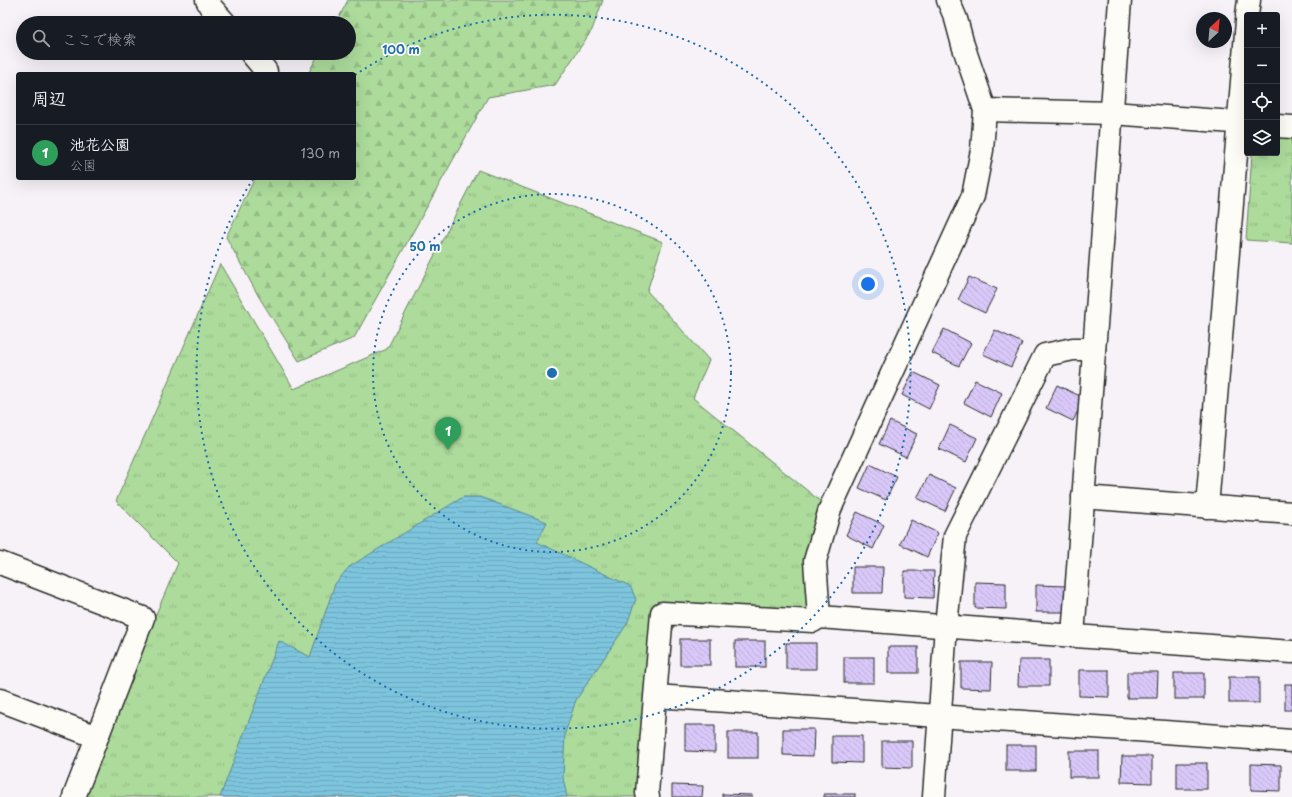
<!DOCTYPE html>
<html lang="ja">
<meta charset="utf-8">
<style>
body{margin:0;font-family:"Playpen Sans","Klee One",sans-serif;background:#20242c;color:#f1f3f6}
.controls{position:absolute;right:12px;top:12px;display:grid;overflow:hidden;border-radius:4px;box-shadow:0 4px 16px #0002}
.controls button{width:36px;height:36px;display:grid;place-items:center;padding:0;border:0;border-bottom:1px solid #363941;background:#171b24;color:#f1f3f6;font:20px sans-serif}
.compass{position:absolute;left:1196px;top:12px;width:36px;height:36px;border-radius:50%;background:#171b24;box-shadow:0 4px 16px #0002;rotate:26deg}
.you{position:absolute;left:868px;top:284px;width:14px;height:14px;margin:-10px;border:3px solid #fff;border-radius:50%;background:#1a73e8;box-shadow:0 0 0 6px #1a73e833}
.badge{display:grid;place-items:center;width:26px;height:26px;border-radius:50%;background:#8c9099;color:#fff;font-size:13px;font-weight:700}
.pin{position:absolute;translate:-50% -33px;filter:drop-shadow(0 1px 2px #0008)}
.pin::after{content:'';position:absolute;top:21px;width:14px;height:12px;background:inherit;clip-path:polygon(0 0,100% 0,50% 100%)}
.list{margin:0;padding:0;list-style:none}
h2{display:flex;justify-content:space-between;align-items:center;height:52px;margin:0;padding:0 16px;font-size:17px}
h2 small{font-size:13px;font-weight:400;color:#9ea1a6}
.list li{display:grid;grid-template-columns:26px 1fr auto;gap:12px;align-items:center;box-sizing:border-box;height:56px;padding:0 16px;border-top:1px solid #363941}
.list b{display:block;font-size:15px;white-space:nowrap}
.list p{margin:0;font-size:13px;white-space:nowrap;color:#9ea1a6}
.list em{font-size:13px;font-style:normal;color:#9ea1a6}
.icon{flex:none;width:22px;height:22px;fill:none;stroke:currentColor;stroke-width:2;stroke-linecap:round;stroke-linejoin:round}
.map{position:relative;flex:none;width:1292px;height:797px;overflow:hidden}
.search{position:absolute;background:#171b24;box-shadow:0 4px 16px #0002;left:16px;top:16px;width:340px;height:44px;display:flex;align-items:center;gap:10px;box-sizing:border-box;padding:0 14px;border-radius:22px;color:#9ea1a6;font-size:15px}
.panel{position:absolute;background:#171b24;box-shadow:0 4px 16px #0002;left:16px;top:72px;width:340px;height:108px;border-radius:4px}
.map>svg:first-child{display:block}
</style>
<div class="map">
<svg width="1292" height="797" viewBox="0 0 1292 797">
<defs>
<pattern id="forest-firs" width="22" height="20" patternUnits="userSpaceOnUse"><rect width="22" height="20" fill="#acdb9b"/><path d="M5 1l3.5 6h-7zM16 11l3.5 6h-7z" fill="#94bc86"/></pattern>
<pattern id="park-tufts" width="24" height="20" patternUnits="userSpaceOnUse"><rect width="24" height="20" fill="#acdb9b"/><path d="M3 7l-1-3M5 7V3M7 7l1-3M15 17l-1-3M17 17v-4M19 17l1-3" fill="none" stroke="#94bc86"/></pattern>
<pattern id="water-rules" width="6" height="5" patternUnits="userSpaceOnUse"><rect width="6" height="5" fill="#7dc5dd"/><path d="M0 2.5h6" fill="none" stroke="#6ca9be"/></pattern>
<pattern id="building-back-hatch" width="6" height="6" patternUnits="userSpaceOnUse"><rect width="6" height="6" fill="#d9c8f9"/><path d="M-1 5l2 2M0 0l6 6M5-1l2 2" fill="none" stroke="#baacd6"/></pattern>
</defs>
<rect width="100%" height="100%" fill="#f6f2f7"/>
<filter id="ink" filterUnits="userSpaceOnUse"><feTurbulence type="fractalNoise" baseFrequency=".025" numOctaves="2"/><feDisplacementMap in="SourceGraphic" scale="8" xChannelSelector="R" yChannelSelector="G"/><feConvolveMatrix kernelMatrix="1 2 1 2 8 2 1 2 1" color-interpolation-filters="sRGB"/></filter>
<g filter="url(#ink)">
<polygon fill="url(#forest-firs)" stroke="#6c8363" points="348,0 603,0 592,30 555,85 488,97 354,338 299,361 259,297 226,237 255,178 354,178 354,74 308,74 319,53 349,53 349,23 336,23"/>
<g fill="url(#park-tufts)" stroke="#6c8363">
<polygon points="1277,136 1292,138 1292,243 1246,240 1252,153 1277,153"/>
<polygon points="478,170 663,242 647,291 709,360 693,398 830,509 813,621 677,614 656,696 648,797 77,797 178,563 116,501 220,264 294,389 387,349"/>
</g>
<polygon fill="url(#water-rules)" stroke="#5c8796" points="463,497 480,497 547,522 537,542 630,586 636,599 627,624 576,700 565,733 563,778 567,797 220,797 279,641 310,657 335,584 349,567"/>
<g fill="url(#building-back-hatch)" stroke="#2b2b2b">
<polygon points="969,277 997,289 985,313 958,300"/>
<polygon points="944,329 971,343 959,366 932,353"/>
<polygon points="995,330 1022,343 1011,367 983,354"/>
<polygon points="913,372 940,385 929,409 902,395"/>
<polygon points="975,380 1002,393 991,417 964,403"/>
<polygon points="1057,385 1084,398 1073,421 1046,408"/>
<polygon points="890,421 917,434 906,457 879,444"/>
<polygon points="950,425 977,438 966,462 939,449"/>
<polygon points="870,464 897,477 886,500 859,488"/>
<polygon points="929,475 956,488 945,511 917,498"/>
<polygon points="857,512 884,525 873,549 846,535"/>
<polygon points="911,520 938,533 927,557 900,544"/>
<polygon points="853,567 883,567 882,593 853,593"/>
<polygon points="904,571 934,571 933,598 904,597"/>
<polygon points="975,582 1006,583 1006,609 975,608"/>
<polygon points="1036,585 1066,586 1066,612 1036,612"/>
<rect x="680" y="639" width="30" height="26"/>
<rect x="735" y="641" width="30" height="26"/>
<rect x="786" y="643" width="30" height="26"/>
<rect x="888" y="647" width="30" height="26"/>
<rect x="844" y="657" width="30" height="26"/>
<polygon points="1019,660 1049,660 1049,686 1018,686"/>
<polygon points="961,662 992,662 991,689 961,688"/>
<polygon points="1079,670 1109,670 1109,697 1079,696"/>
<polygon points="1127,672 1158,672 1157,698 1127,698"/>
<rect x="1174" y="673" width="30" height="26"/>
<rect x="1229" y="677" width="30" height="26"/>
<rect x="1285" y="684" width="7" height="26"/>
<polygon points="685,725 715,725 715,752 685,751"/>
<polygon points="783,729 814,729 813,756 783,755"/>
<rect x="728" y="732" width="30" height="26"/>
<polygon points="832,736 862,736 862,763 832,762"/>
<polygon points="882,741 912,741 912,768 882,767"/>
<rect x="1006" y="745" width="30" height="26"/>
<rect x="1069" y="751" width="30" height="26"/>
<polygon points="1122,756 1152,756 1152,783 1121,782"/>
<rect x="1177" y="763" width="30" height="26"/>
<polygon points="1251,764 1281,765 1281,791 1251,790"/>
<polygon points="672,785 703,786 702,797 672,797"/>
<polygon points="722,794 752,795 752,797 722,797"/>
<rect x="824" y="794" width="31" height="3"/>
</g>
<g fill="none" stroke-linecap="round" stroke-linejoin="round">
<defs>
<g id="minor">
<polyline points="207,0 210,6 225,23"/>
<polyline points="1247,15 1249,0"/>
<polyline points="251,53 266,71"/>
<polyline points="985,110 1112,113 1247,123"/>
<polyline points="1277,126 1292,127"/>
<polyline points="1083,497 1292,513"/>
<polyline points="1207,507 1247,21"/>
<polyline points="0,563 143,618 74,797"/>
<polyline points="1073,636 1120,0"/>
<polyline points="656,696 1292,741"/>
<polyline points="0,700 97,737"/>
<polyline points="648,797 647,793 662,613 813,621 819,617 815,561 830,509 973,196 982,150 985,110 963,45 956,19 948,0"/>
<polyline points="934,797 946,626 955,536 1045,355 1073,349 1094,349"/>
</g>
<polyline id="tertiary" points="819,617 1292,652"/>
</defs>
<use href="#minor" stroke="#2b2b2b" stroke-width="25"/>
<use href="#tertiary" stroke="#2b2b2b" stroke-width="25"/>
<use href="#minor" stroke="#fdfcf7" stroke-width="22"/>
<use href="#tertiary" stroke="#fdfcf7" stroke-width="22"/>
</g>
</g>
<g fill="none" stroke="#1f6fb2" stroke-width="2" stroke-dasharray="2 4">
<circle cx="552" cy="373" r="179"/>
<path d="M355 75A357 357 0 1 1 253 179"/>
</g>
<circle cx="552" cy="373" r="6" fill="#1f6fb2" stroke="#fdfcf7" stroke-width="2"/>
<g font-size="12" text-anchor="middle" font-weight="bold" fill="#1f6fb2" stroke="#fdfcf7" stroke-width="3.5" stroke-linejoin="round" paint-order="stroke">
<text x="401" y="54">100 m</text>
<text x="425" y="251">50 m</text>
</g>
</svg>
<div class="controls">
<button>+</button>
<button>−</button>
<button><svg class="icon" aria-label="locate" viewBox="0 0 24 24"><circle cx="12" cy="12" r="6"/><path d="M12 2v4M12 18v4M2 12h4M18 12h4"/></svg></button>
<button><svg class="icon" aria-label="layers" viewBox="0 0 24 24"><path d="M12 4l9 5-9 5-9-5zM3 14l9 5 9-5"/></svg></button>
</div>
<svg class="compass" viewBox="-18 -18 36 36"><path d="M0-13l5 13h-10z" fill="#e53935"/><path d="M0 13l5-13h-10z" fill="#9ea1a6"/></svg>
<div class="you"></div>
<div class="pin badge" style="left:448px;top:450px;background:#2e9e5b">1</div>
<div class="search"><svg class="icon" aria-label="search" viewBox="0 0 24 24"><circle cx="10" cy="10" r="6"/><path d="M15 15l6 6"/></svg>ここで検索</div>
<section class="panel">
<h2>周辺<small></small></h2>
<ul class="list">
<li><span class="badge" style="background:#2e9e5b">1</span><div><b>池花公園</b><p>公園</p></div><em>130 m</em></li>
</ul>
</section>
</div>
